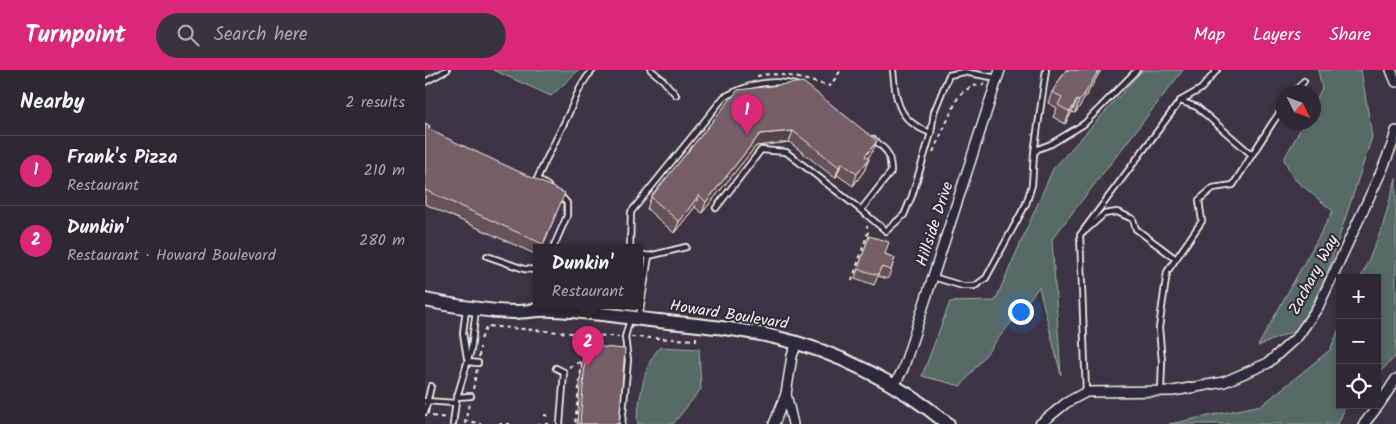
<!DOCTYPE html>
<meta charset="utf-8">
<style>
body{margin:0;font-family:Kalam,sans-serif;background:#3a3440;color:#f1f3f6}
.controls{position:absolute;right:15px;bottom:15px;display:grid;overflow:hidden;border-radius:0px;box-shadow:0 2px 8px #0003}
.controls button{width:45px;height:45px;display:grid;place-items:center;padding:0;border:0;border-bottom:1px solid #49444f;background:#2e2834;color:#f1f3f6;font:25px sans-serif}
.compass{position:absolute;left:851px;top:15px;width:45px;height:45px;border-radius:50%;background:#2e2834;box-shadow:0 2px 8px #0003;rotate:132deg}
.you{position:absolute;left:595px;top:241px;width:18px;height:18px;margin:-12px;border:4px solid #fff;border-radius:50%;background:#1a73e8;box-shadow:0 0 0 8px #1a73e833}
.badge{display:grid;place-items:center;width:32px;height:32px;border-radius:50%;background:#db2777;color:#fff;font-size:16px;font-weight:700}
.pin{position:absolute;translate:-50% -41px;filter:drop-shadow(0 1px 2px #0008)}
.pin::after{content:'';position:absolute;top:26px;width:18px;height:15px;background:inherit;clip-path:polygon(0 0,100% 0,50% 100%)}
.popup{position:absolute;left:108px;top:174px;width:110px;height:65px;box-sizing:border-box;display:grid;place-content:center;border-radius:0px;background:#2e2834;filter:drop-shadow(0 1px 4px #0005);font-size:16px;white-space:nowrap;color:#a7a6ac}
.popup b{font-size:19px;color:#f1f3f6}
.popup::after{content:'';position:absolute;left:50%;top:100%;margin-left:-10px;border:10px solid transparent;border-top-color:#2e2834}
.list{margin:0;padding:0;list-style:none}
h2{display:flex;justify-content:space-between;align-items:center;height:65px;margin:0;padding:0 20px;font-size:21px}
h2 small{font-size:16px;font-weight:400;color:#a7a6ac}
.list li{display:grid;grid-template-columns:32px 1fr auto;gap:15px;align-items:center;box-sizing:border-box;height:70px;padding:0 20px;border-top:1px solid #49444f}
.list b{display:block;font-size:19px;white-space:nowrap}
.list p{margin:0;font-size:16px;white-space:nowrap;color:#a7a6ac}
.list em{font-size:16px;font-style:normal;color:#a7a6ac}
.icon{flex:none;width:28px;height:28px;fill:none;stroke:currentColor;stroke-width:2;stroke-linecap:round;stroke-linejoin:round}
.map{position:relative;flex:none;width:971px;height:354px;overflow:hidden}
header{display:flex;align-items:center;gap:30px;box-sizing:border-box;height:70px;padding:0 25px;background:#db2777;color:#fff}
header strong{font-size:24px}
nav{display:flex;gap:28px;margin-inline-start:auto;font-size:18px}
.search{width:350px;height:45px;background:#3a3440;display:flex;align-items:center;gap:12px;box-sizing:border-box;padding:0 18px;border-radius:28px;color:#a7a6ac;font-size:19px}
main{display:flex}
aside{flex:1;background:#2e2834}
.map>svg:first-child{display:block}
</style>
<header>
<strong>Turnpoint</strong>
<div class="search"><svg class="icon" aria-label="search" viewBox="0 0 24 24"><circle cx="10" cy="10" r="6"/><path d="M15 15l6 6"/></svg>Search here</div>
<nav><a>Map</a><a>Layers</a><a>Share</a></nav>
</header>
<main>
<aside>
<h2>Nearby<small>2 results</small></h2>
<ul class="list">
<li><span class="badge">1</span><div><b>Frank's Pizza</b><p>Restaurant</p></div><em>210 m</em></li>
<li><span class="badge">2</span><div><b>Dunkin'</b><p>Restaurant · Howard Boulevard</p></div><em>280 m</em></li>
</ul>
</aside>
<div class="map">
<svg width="971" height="354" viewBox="0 0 971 354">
<rect width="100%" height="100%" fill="#3d3545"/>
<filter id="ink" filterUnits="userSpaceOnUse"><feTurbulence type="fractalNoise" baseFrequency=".02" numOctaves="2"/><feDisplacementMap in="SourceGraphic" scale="10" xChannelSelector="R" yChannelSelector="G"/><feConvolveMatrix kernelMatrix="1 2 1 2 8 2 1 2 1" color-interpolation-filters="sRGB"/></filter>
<g filter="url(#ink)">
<g fill="#546a65" stroke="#a4aea6">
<polygon points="68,0 154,0 126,26"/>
<polygon points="718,0 758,0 627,169 636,305 614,217 536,316 497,306 525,232 570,231 628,99"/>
<polygon points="893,0 936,0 947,67 901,207 874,259 833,276 908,141 868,108 859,89 879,53 888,52 889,34 897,18"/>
<polygon points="971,108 971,286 952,305 952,208 936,208 957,158"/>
<polygon points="915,257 915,335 923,335 920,338 913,354 744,354 837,335 905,280"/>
<path d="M235,277L274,279L276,319L248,354H213L212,348C216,325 218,295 235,277Z"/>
</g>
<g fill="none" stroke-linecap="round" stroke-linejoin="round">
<defs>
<g id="service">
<polyline points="226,0 238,10 251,25"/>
<path d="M468,0C471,32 473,51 506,63"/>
<polyline points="0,12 22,0"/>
<polyline points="870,22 879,11"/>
<polyline points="755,31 772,37 827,85"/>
<polyline points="610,82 613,79 626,74 659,54 712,0"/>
<path d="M123,116L112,109C122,87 133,66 143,45C151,28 155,13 168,0"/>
<polyline points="291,138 336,80 361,82 436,140 461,161 479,145 487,126 506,63 509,42 524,5 539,2 572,8"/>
<path d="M436,140L466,102C465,82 463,81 448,69"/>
<polyline points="660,161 679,144 692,142 708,149 711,159 751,189"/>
<polyline points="128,178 142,146 142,133 135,125"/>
<path d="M205,178L206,142L299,27C322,15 345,8 371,15"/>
<polyline points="214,184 224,186 261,177"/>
<polyline points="62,186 99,199 112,200"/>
<polyline points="508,207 538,216 550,216 561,208 601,134 607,115 609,83 621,0"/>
<polyline points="41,239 38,263 42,288"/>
<polyline points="214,247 224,186"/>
<polyline points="43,292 53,293"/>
<polyline points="131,298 139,302 135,354"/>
<polyline points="736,321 737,291 734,258 742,202 777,151 774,130 788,118 808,115 848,52 858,38"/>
<polyline points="661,322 655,165 755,31 776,19 792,0"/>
<polyline points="46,326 32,327 46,280 51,240"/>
<polyline points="0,331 30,333"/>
<polyline points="0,342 6,316"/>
<polyline points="28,354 31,331"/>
<polyline points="197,354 203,290 200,267 205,249"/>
</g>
<g id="minor">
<polyline points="966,0 971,12"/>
<polyline points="469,316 478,299 575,0"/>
<polyline points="349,354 361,324"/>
<polyline points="368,354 361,324 367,286 372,273"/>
<polyline points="615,354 641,333 661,322 748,321 799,312 843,293 873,266 893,237 957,100 967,75 971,61"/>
<polyline points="939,354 954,335 971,309"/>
</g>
<path id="secondary" d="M0,230C29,236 60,241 90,242C102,242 115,239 127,240C163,241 198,247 233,251C271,255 311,258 349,267C412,281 473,313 523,354"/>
</defs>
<use href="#service" stroke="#f4f1e8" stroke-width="8"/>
<use href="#minor" stroke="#f4f1e8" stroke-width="12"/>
<use href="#secondary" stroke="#f4f1e8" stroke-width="16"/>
<g stroke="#f4f1e8" stroke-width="2" stroke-dasharray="4 4" stroke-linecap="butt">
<path d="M332,6C356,0 382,11 405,16L416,0"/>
<polyline points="508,82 534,25 547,16 558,15 559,12"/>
<polyline points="427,211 443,162 442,156"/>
<polyline points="206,267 271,270 271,267"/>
<polyline points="56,269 62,256 194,267"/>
<polyline points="54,287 55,277"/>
<polyline points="144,297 157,291 150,354"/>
<polyline points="48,319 52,299"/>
<polyline points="119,345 127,346"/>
<polyline points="7,346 22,348"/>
<polyline points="39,350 56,354"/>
<polyline points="40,354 44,333"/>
<polyline points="73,354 88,354"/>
<polyline points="112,354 127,354"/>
</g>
<use href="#service" stroke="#2f2a3d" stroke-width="4.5"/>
<use href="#minor" stroke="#2f2a3d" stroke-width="9"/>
<use href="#secondary" stroke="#2f2a3d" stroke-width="12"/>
</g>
<g fill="#655259" stroke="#f4f1e8">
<polygon points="641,0 676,0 653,39 650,43 647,42 640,54 628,47 632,38 623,33 627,22"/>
<polygon points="313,20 447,82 443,88 444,89 439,101 428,116 412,105 410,108 364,72 331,76 277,143 270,137 249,163 222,139 226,127"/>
<polygon points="0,53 5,56 4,59 135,134 117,178 112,178 112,185 0,134"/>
<polygon points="444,166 460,184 470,188 463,209 453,206 449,215 430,208"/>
<polygon points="161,280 194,354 152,354 157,291"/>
</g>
<g fill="#534248" stroke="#f4f1e8">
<polygon points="674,0 676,0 653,39 650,43 654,31"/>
<polygon points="652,30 647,42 640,54 645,42"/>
<polygon points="368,61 364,72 331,76 277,143 281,132 335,64"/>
<polygon points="452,71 447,82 436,97 440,86"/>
<polygon points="444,89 439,101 428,116 432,104"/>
<polygon points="417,93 412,105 410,108 414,97"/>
<polygon points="274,125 270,137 249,163 254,152"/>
</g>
<g fill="#765f67" stroke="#f4f1e8">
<polygon points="641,0 674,0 657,28 654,31 652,30 645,42 633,35 637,27 627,22"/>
<polygon points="378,12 452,71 440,86 444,89 432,104 417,93 414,97 368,61 335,64 281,132 274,125 254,152 226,127 313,20"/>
<polygon points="0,53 5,56 3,58 15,65 140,123 118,174 0,120"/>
<polygon points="444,166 464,172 460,184 470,188 466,200 456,197 453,205 433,199"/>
<polygon points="167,276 200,279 194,354 155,354 161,280"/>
</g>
</g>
<g text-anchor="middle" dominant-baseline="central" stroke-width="4" stroke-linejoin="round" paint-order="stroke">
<g font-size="16" fill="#f4f1e8" stroke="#2f2a3d">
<text transform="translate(510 154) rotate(-72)">Hillside Drive</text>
<text transform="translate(889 205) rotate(-62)">Zachary Way</text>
<text transform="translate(304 245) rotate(9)">Howard Boulevard</text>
</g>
</g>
</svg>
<div class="controls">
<button>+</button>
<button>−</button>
<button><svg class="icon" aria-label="locate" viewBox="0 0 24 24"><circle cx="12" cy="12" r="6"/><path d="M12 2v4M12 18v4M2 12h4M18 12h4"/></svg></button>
</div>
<svg class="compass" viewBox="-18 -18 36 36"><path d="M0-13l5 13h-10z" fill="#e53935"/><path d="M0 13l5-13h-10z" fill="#a7a6ac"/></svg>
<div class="you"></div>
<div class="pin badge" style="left:322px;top:65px">1</div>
<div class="pin badge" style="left:163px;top:297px">2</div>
<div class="popup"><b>Dunkin'</b>Restaurant</div>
</div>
</main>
